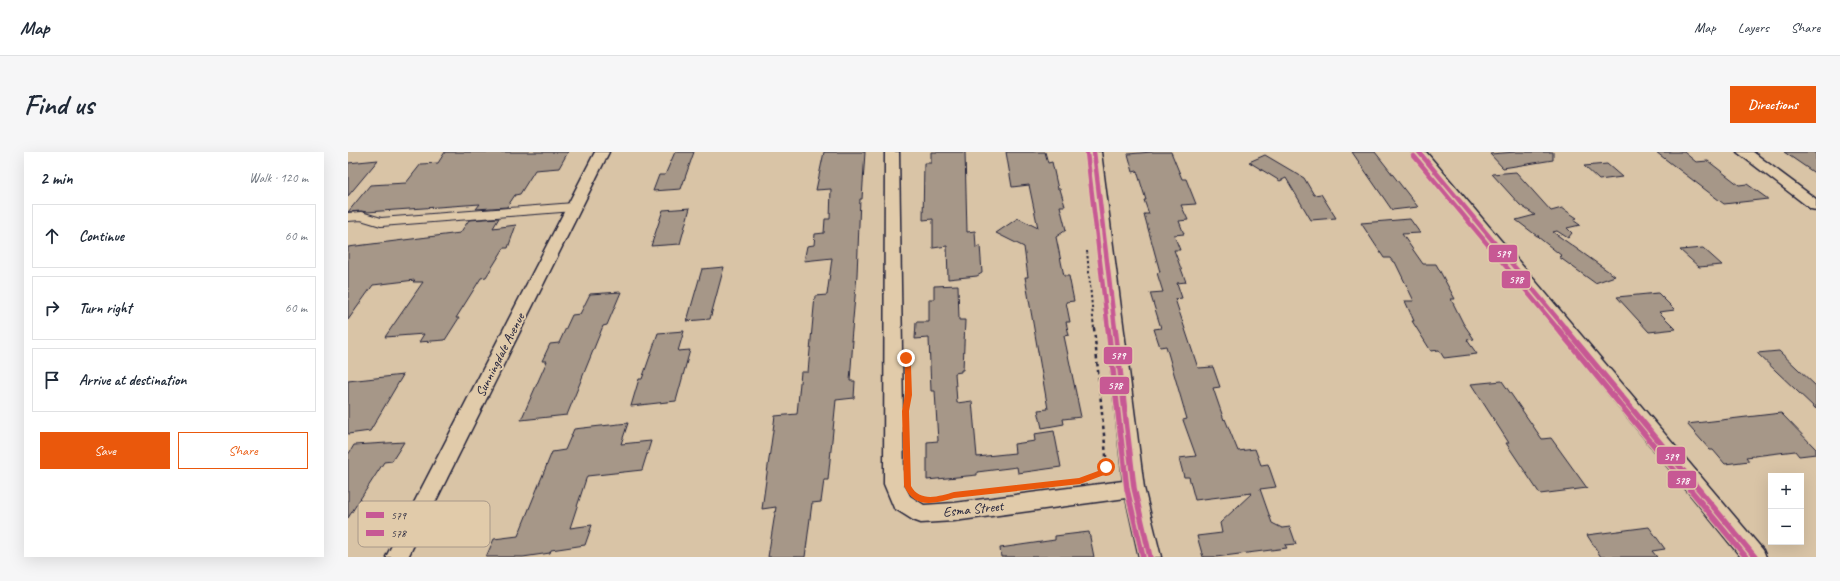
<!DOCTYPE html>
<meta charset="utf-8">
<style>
body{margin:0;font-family:Caveat,sans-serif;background:#f6f6f7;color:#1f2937}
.controls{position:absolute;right:12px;bottom:12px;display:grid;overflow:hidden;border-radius:0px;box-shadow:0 4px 16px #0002}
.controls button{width:36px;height:36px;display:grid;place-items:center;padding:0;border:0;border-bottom:1px solid #e0e1e3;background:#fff;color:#1f2937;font:20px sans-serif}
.stop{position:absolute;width:12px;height:12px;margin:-9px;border:3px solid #ea580c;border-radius:50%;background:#fff}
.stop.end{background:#ea580c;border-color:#fff;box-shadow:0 1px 4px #0008}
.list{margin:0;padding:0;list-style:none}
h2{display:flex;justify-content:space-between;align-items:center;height:52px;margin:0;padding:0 16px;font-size:17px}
h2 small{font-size:13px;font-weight:400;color:#747a83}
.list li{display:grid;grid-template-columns:26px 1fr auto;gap:12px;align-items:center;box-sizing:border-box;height:64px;margin:0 8px 8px;padding:0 8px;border:1px solid #e0e1e3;border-radius:0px}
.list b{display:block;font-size:15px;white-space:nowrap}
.list em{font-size:13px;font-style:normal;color:#747a83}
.actions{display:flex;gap:8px;padding:12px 16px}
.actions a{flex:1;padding:9px 0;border:1px solid #ea580c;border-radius:0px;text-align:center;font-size:14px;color:#ea580c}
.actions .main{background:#ea580c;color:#fff}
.icon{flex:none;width:22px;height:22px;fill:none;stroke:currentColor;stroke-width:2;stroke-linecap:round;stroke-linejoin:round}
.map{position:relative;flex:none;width:1468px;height:405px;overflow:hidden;border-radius:0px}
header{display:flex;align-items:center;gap:24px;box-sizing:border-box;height:56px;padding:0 20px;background:#fff;border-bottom:1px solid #e0e1e3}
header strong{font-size:19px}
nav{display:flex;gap:22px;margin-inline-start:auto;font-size:14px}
.intro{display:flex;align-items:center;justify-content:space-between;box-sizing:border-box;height:96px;padding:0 24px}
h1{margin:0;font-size:28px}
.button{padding:10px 18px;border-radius:0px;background:#ea580c;color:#fff;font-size:14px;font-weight:700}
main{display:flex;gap:24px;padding:0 24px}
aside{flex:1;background:#fff;border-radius:0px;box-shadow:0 4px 16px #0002}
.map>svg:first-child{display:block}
</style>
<header>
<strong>Map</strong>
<nav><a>Map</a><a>Layers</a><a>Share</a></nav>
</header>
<div class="intro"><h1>Find us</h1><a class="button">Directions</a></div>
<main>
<aside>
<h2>2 min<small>Walk · 120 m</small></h2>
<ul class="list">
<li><svg class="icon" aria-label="ahead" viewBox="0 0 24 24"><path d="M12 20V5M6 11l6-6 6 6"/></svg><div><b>Continue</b></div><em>60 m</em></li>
<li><svg class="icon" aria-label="right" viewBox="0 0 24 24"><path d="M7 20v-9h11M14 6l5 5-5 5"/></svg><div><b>Turn right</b></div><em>60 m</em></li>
<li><svg class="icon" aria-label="arrive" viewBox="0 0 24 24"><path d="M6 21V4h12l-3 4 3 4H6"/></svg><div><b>Arrive at destination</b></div></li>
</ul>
<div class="actions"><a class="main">Save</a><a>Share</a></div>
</aside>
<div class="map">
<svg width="1468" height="405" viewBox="0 0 1468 405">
<rect width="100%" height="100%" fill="#d9c4a6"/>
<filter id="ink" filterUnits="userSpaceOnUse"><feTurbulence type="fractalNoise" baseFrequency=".025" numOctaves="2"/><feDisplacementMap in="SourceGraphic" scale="8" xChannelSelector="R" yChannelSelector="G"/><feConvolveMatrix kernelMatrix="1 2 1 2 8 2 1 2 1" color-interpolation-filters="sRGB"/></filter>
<g filter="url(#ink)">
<g fill="#a69788" stroke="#22223b">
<polygon points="97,0 220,0 211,16 187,18 172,42 167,43 159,55 128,57 132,52 19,60 13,59 0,60 22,33 58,31 73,12 90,11"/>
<polygon points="327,0 346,0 333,37 305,39 311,23 317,23"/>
<polygon points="476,0 517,0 514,47 512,47 509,123 503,189 505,188 502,229 507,229 506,246 488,248 480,328 476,328 473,350 464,351 457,405 420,405 428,355 414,357 427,264 449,262 453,220 460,220 467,144 479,143 484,106 456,109 459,94 466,93 467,82 476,81 477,67 482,67 483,37 468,38"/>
<polygon points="583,0 617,0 619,80 627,79 628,96 632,93 634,121 629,124 600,127 599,94 585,96 585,67 575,68 576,11 583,11"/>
<polygon points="658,0 697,0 700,11 704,10 710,37 712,37 717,54 712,54 718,78 708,85 716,124 721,124 726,149 718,150 722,170 718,170 721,183 716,184 733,265 715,267 716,272 694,276 690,258 700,257 677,125 680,125 676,95 648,81 670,66 690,76 681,33 664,35"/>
<polygon points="804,0 823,0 834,27 838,27 848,52 833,53 840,68 831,69 836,82 826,83 832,98 826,98 838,130 829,131 834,146 827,147 850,216 865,215 872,235 865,236 876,268 877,267 890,299 907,297 913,313 920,312 928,335 912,337 924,371 934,376 942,375 948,392 937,393 939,396 868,405 855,405 849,384 874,381 872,371 904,341 847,348 841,325 836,325 831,306 848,304 835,268 839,267 818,194 812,195 806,177 813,176 802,141 815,140 809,121 812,120 796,62 801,62 796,48 798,48 789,19 785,20 780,2"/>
<polygon points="1004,0 1027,0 1070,55 1044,58"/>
<polygon points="1168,0 1205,0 1205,8 1155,16 1142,2"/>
<polygon points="1308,0 1336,0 1348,10 1360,9 1391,33 1399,32 1420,47 1376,52"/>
<polygon points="1436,0 1468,0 1468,22"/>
<polygon points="917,3 956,26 966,43 973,42 988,66 963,68 938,26 932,29 901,10"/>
<polygon points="30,8 0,44 0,11"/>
<polygon points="1259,12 1274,25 1251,28 1236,14"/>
<polygon points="1168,20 1203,59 1214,56 1229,66 1225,68 1232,73 1219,76 1224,81 1220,86 1209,79 1205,80 1267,124 1247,131 1211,105 1214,104 1190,85 1191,84 1189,84 1168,68 1187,63 1172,53 1144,22"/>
<polygon points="342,56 332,92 303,94 315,58"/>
<polygon points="151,66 145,76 168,73 160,96 156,96 138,125 133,126 108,166 111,166 97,188 71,190 76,182 37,185 75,130 65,130 67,128 25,133 0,168 0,95 112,81 121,68"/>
<polygon points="1062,67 1072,81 1054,82 1075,112 1088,112 1107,147 1103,147 1115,171 1126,187 1119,188 1129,202 1096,206 1091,198 1083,199 1064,169 1066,169 1057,149 1066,149 1047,110 1045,110 1042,106 1036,106 1013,71"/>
<polygon points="1355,96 1374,113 1351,115 1332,98"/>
<polygon points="376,115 362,167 339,169 354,117"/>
<polygon points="610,133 611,168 617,168 615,218 613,218 613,220 607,221 609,251 624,249 629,305 667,301 666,292 687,289 686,282 706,279 713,315 670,321 669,315 629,320 629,323 579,328 579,290 590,289 587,239 583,239 581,186 567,187 568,170 581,170 581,147 586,147 586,134"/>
<polygon points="273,140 259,173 255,174 219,263 173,268 199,209 194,209 202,192 211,191 224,163 232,162 242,142"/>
<polygon points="1310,141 1327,158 1311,160 1328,177 1301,180 1269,145"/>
<polygon points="336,179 330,199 342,198 328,249 283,254 291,227 294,227 310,181"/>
<polygon points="1431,199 1468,234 1468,257 1409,201"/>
<polygon points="55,223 22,279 0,282 0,229"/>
<polygon points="1154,229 1194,287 1203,286 1239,336 1192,342 1158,291 1161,291 1123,232"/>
<polygon points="1433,261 1468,297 1468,302 1451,304 1447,299 1398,305 1401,309 1377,312 1365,298 1362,298 1339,272"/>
<polygon points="280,271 273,292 303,289 294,318 239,324 222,376 244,373 237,393 203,398 202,401 175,405 138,405 146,387 170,384 204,300 217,298 226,277"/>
<polygon points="56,290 44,309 36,310 0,366 0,303 6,293"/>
<polygon points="1301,375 1317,397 1304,399 1309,405 1253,405 1239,383"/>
<polygon points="741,380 746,405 653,405 652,396 707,388 707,384"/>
</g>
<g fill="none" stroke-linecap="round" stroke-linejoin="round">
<defs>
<polyline id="service" points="0,65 13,64 33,70 226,55"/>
<g id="minor">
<polygon points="247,0 261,0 60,405 38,405"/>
<polygon points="537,0 551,0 556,332 562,344 576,353 606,351 775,329 739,0 753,0 796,336 813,405 791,405 778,346 606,369 573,371 565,368 546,356 536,332"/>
<polygon points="1064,0 1078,0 1415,398 1418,405 1393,405"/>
<polygon points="1389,0 1405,0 1468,47 1468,58 1463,57"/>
</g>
</defs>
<use href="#service" stroke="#22223b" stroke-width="10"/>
<use href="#minor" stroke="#22223b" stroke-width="3"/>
<polyline stroke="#22223b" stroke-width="2" stroke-dasharray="2.5 2.5" stroke-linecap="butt" points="739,99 746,177"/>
<polyline stroke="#22223b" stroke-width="2.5" stroke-dasharray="3.5 3.5" stroke-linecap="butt" points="746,176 758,304 757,315 751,322"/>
<use href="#service" stroke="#e1cbaa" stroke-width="8"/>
<use href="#minor" fill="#e1cbaa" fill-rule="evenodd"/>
<defs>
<g id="bus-1-far1">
<polyline points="746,0 767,177"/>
<polyline points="1071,0 1218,177"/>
</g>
<g id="bus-1">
<polyline points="767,176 786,336 802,405"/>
<polyline points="1217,176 1407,405"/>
</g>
<g id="bus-2-far1">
<polyline points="739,1 760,177"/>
<polyline points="1066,4 1210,177"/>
</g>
<g id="bus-2">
<polyline points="760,176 779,337 795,405"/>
<polyline points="1209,176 1398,405"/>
</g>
</defs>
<use href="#bus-1-far1" stroke="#e1cbaa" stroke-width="7"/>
<use href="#bus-1" stroke="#e1cbaa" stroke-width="8"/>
<use href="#bus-2-far1" stroke="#e1cbaa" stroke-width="7"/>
<use href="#bus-2" stroke="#e1cbaa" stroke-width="8"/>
<use href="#bus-1-far1" stroke="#c75994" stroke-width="4.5"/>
<use href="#bus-1" stroke="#c75994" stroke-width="5.5"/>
<use href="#bus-2-far1" stroke="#c75994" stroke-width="4.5"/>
<use href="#bus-2" stroke="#c75994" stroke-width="5.5"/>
</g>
</g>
<path fill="#ea580c" d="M558,203L561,206L563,214L564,243L561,259L563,334C572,351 592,344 606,340L731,326L750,319L758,312L760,313L761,315L756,323L732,332L606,346C585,352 567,357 556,334L554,259L557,243V214L555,206Z"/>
<g text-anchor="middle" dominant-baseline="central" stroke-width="4" stroke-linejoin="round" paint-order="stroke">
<g font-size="14" fill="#22223b" stroke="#e1cbaa">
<text transform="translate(152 203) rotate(-63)">Sunningdale Avenue</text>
<text transform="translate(625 357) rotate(-6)">Esma Street</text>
</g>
</g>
<rect x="10" y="349" width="132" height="46" rx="6" fill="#e1cbaa" stroke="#a89889" stroke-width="1"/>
<rect x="18" y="360" width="18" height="6" fill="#c75994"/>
<rect x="18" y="378" width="18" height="6" fill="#c75994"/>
<g font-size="11" fill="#22223b">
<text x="43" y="367">579</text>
<text x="43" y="385">578</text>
</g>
<g stroke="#e1cbaa" stroke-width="1.5">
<rect x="1140" y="92" width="30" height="19" rx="4" fill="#c75994"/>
<rect x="1153" y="118" width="30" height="19" rx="4" fill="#c75994"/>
<rect x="755" y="194" width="30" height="19" rx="4" fill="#c75994"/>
<rect x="751" y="224" width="31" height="19" rx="4" fill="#c75994"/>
<rect x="1308" y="294" width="30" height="19" rx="4" fill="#c75994"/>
<rect x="1319" y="318" width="30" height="19" rx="4" fill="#c75994"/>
</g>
<g font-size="11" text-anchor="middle" font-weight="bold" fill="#fff">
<text x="1155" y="105">579</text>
<text x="1168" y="131">578</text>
<text x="770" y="207">579</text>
<text x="767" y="237">578</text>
<text x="1323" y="308">579</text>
<text x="1334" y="332">578</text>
</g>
</svg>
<div class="controls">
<button>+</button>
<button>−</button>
</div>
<div class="stop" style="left:758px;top:315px"></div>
<div class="stop end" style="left:558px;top:206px"></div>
</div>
</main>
